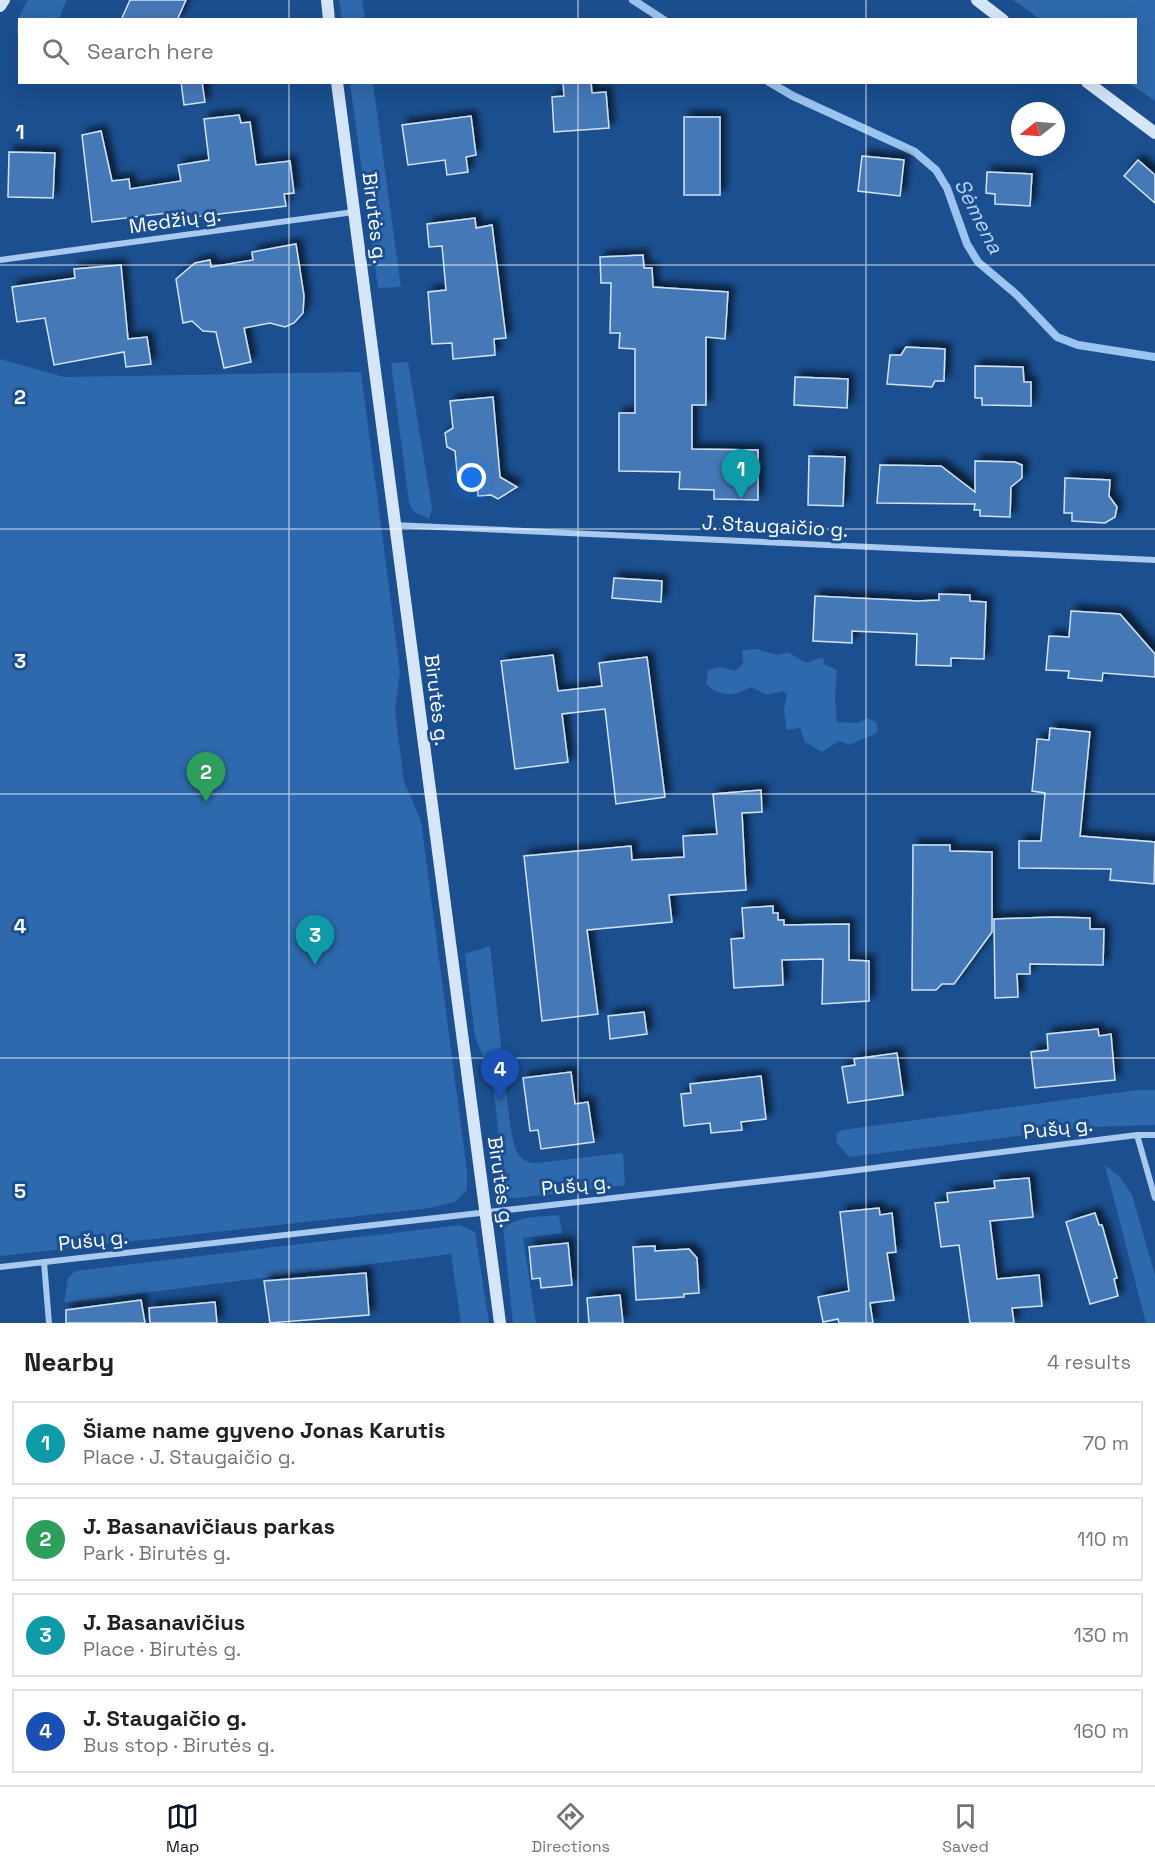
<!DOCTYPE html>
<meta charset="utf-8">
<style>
body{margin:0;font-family:"Space Grotesk",sans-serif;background:#f2f2f2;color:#202124}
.compass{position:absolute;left:1011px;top:102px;width:54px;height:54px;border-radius:50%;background:#fff;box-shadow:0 6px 24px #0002;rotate:253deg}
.you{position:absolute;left:472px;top:478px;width:21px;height:21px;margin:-15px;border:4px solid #fff;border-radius:50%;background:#1a73e8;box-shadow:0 0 0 9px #1a73e833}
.badge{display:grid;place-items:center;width:39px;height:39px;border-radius:50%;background:#111827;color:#fff;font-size:20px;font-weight:700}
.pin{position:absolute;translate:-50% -50px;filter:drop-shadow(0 2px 3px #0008)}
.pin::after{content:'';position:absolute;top:32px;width:21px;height:18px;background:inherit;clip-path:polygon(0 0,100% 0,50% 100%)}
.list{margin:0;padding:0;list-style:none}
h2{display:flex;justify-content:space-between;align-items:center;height:78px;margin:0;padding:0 24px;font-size:26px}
h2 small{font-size:20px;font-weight:400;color:#757577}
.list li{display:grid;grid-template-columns:39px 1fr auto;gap:18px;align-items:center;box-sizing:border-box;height:84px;margin:0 12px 12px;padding:0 12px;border:2px solid #e0e0e0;border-radius:0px}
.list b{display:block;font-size:22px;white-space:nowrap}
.list p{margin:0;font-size:20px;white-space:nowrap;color:#757577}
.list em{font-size:20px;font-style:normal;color:#757577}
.icon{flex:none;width:33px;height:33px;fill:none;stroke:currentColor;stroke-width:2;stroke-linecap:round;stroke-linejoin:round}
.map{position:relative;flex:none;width:1155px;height:1323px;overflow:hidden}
.search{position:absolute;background:#fff;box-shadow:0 6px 24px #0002;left:18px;right:18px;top:18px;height:66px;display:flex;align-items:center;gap:15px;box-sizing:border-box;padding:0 21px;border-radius:0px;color:#757577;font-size:22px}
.sheet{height:462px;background:#fff}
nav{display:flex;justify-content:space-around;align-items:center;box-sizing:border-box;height:84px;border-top:2px solid #e0e0e0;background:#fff;font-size:16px;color:#757577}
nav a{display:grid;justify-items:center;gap:3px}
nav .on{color:#111827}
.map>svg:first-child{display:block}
</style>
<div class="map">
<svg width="1155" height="1323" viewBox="0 0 1155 1323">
<defs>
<filter id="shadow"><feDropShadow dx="5.5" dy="-5.5" stdDeviation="3" flood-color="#0009"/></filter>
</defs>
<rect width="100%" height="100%" fill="#1b4f8f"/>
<g fill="#2e69ad">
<path d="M28,0H67L59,19L20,20L19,39C13,25 21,13 28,0Z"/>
<polygon points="339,0 362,0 365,19 342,19"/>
<polygon points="1013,0 1155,0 1155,101 1129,83 1136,82 1136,20 1040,19"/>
<polygon points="350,83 373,83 401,287 378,288"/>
<polygon points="0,359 64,377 361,372 400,672 395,711 404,782 421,821 467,1172 467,1190 455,1202 430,1208 0,1256"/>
<polygon points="408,362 432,508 429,519 413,511 409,503 391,363"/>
<path d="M756,649L778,655L788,652L806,663L823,657L824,664L837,670L835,698L837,722L858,723L868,718L877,723V733L849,745L839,741L822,752L805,742L800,728L787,730L784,710L787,694L782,691L767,695L751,687C734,697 720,697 706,684L708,670L722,667L735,671L743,664L742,650Z"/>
<path d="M490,946L510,1125C514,1142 514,1162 535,1163L623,1153L625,1185L518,1198H507L495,1187L492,1169L498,1129L492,1077L475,1037L465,954Z"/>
<polygon points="1137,1090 1155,1090 1155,1125 1090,1127 849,1157 837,1143 836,1134 842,1130"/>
<polygon points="1105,1165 1120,1177 1132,1195 1155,1275 1155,1323 1146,1323"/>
<path d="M559,1215L562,1233L523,1238L536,1323H513L503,1228C517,1216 541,1217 559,1215Z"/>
<polygon points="460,1225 475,1232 489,1323 461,1323 451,1254 64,1303 68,1278 75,1271"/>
</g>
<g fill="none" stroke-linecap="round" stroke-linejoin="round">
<g stroke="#9cc4f0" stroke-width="8">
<polyline points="633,0 664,20"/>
<polyline points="769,82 793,96 915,152 936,170 947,188 967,244 978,262 1017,295 1057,337 1078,345 1155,357"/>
</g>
</g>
<g fill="#4478b7" stroke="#cfe3fa" stroke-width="1.5" filter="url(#shadow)">
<polygon points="130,0 186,0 177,20 121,20"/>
<polygon points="181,82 202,82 205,102 184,105"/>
<polygon points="563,82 591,82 592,93 606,92 609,128 554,132 552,97 564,96"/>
<polygon points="239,115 241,123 250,122 256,165 290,161 294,193 284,194 286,206 186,218 185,211 92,222 82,135 101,131 112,181 129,179 130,189 181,181 178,165 209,160 204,119"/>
<polygon points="471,116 476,155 466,157 468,172 447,175 445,160 408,165 402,125"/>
<rect x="684" y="117" width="36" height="78"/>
<polygon points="9,152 55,153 53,198 8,197"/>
<polygon points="862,156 904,160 900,196 858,191"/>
<polygon points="1138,160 1155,175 1155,203 1124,176"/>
<polygon points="987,172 1032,174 1030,206 995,204 995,194 986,193"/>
<polygon points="475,218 476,228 492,225 506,338 494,339 495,355 453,359 452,343 432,344 428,292 446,290 442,246 429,247 427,224"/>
<polygon points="296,244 304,296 303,313 294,323 285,327 270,323 244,328 251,362 224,368 216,332 203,331 192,321 183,323 176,279 195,263 210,260 211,267 253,260 252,252"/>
<polygon points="643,255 644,268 652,268 653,287 728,292 725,339 706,337 706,405 692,405 692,449 758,450 758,500 714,499 714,490 679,489 680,472 619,471 619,413 635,413 635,349 619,348 620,333 610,333 611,283 601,283 600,257"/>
<polygon points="121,265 128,339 147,337 151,364 126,367 124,352 54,365 45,318 17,322 12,287 75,278 74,269"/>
<polygon points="906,347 945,349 944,381 935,381 932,387 887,384 890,355 901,355"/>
<polygon points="975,366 1023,367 1024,382 1031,382 1031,406 982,405 982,398 975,398"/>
<polygon points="795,377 848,379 847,408 794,405"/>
<polygon points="493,397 500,477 517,487 498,499 491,495 478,496 477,480 458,482 455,451 447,447 445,433 453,428 450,401"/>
<polygon points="809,456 845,457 843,506 808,505"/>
<polygon points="975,461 1015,462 1022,465 1022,478 1011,487 1010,517 980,516 980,510 974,510 975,504 877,503 880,465 941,466 975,492"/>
<polygon points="1065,478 1110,480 1109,496 1117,507 1115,517 1105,523 1072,521 1072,513 1064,513"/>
<polygon points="614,578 662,581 661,602 612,598"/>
<polygon points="939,594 970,595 970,601 986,602 984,659 951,658 951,666 916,665 917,634 852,631 852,643 813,641 815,596 918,601 939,600"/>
<polygon points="1071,611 1120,614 1155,654 1155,677 1103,673 1102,681 1068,678 1069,671 1046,670 1049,636 1069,637"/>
<polygon points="553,655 558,691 602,686 599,663 647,657 665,797 616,804 605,709 562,714 568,762 515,769 501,661"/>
<polygon points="1050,728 1090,732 1080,836 1155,842 1154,884 1110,880 1111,869 1019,868 1019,841 1041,841 1045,793 1032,791 1035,762 1037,739 1049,740"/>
<polygon points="761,790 762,812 742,813 746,890 669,895 672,922 587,930 598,1014 542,1021 524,856 631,846 632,860 684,857 683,836 717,834 713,794"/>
<polygon points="913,845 950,845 950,851 992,852 992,932 954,984 942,984 936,990 912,990"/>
<polygon points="773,906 773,913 778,913 778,920 784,920 784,925 849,924 849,960 869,961 869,1001 822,1004 823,959 782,960 783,985 734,988 731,939 744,938 742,908"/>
<polygon points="1055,917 1090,918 1090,929 1104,929 1103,965 1030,964 1030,974 1017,974 1018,997 995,998 994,919"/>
<polygon points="644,1012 647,1034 610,1039 608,1016"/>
<polygon points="1098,1029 1099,1036 1111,1034 1115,1080 1035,1088 1031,1052 1048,1050 1047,1034"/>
<polygon points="897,1053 903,1095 848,1103 842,1067 855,1065 854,1059"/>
<polygon points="571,1072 575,1104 588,1102 594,1142 541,1149 538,1130 530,1131 523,1078"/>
<polygon points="761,1076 766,1119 741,1122 742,1130 711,1133 710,1123 684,1126 681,1094 691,1093 690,1084"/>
<polygon points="1029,1178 1033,1217 990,1221 997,1279 1039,1275 1042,1306 1012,1308 1014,1323 970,1323 959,1245 941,1247 935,1203 948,1202 947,1193 995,1188 994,1181"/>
<polygon points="879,1208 880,1215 892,1213 896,1252 887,1253 894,1300 870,1303 873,1323 839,1323 838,1319 823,1322 818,1297 849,1291 840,1212"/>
<polygon points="1095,1213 1099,1225 1102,1225 1117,1278 1114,1279 1118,1296 1090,1304 1066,1222"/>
<polygon points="568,1243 572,1285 541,1288 540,1278 532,1279 529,1247"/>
<polygon points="655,1246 655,1251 689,1249 697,1258 699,1293 684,1294 684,1297 636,1300 633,1247"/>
<polygon points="366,1273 369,1315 270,1323 264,1281"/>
<polygon points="620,1295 623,1323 589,1323 587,1298"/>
<polygon points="141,1300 145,1323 66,1323 66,1310"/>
<polygon points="215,1302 217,1323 150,1323 149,1308"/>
</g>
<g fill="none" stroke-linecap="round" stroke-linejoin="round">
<g stroke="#a9c9ee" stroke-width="6">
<polyline points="0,260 354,212"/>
<polyline points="394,525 1155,560"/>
<polyline points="1137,1135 1155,1198"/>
<polyline points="44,1262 49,1323"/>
<polyline points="0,1267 818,1175 1137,1135 1155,1135"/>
</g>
<g stroke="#d6e6fa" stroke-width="12">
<polyline points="327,0 329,20"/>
<polyline points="977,0 1003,20"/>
<polyline points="0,6 4,0"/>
<polyline points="337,82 500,1323"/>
<polyline points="1087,82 1155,133"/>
</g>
</g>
<path fill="none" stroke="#fff" stroke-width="1.5" stroke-opacity="0.55" d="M289,0V20M578,0V20M866,0V20M289,82V1323M578,82V1323M866,82V1323M0,265H1155M0,529H1155M0,794H1155M0,1058H1155"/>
<g text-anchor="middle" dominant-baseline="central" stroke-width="6" stroke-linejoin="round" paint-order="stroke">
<g font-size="20" fill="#fff" stroke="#1b4f8f">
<text transform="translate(375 218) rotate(83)">Birutės g.</text>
<text transform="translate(175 220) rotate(-8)">Medžių g.</text>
<text transform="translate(775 526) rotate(3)">J. Staugaičio g.</text>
<text transform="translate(437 700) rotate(83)">Birutės g.</text>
<text transform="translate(1058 1128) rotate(-7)">Pušų g.</text>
<text transform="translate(501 1182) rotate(82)">Birutės g.</text>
<text transform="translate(576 1185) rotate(-6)">Pušų g.</text>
<text transform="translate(93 1240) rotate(-6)">Pušų g.</text>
</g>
<g font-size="21" font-style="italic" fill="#b5d3f5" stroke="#1b4f8f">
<text transform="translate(979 216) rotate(63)">Sėmena</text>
</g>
</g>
<g font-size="20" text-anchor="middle" font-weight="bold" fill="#fff" stroke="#1b4f8f" stroke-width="6" stroke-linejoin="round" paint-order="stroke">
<text x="20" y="139">1</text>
<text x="20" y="404">2</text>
<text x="20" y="668">3</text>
<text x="20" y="933">4</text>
<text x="20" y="1198">5</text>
</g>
</svg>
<svg class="compass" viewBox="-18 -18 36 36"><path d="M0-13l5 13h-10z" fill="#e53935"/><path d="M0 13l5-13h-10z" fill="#757577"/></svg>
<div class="you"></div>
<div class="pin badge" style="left:741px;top:499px;background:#0f9aa8">1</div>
<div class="pin badge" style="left:206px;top:802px;background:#2e9e5b">2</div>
<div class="pin badge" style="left:315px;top:965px;background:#0f9aa8">3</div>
<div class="pin badge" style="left:500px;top:1099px;background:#1a4fb4">4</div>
<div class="search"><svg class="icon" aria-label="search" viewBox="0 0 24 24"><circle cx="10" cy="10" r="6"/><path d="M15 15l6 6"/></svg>Search here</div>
</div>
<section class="sheet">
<h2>Nearby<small>4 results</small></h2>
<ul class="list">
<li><span class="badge" style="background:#0f9aa8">1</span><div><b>Šiame name gyveno Jonas Karutis</b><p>Place · J. Staugaičio g.</p></div><em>70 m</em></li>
<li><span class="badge" style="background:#2e9e5b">2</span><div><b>J. Basanavičiaus parkas</b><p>Park · Birutės g.</p></div><em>110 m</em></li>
<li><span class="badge" style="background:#0f9aa8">3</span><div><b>J. Basanavičius</b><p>Place · Birutės g.</p></div><em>130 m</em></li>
<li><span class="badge" style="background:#1a4fb4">4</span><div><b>J. Staugaičio g.</b><p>Bus stop · Birutės g.</p></div><em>160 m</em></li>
</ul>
</section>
<nav>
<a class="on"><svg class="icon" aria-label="map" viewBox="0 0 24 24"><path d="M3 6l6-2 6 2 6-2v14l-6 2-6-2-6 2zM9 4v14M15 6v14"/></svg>Map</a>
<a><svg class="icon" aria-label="directions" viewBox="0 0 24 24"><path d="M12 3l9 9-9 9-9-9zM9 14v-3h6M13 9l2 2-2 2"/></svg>Directions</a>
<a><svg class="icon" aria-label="saved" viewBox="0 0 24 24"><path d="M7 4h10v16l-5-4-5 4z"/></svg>Saved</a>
</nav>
